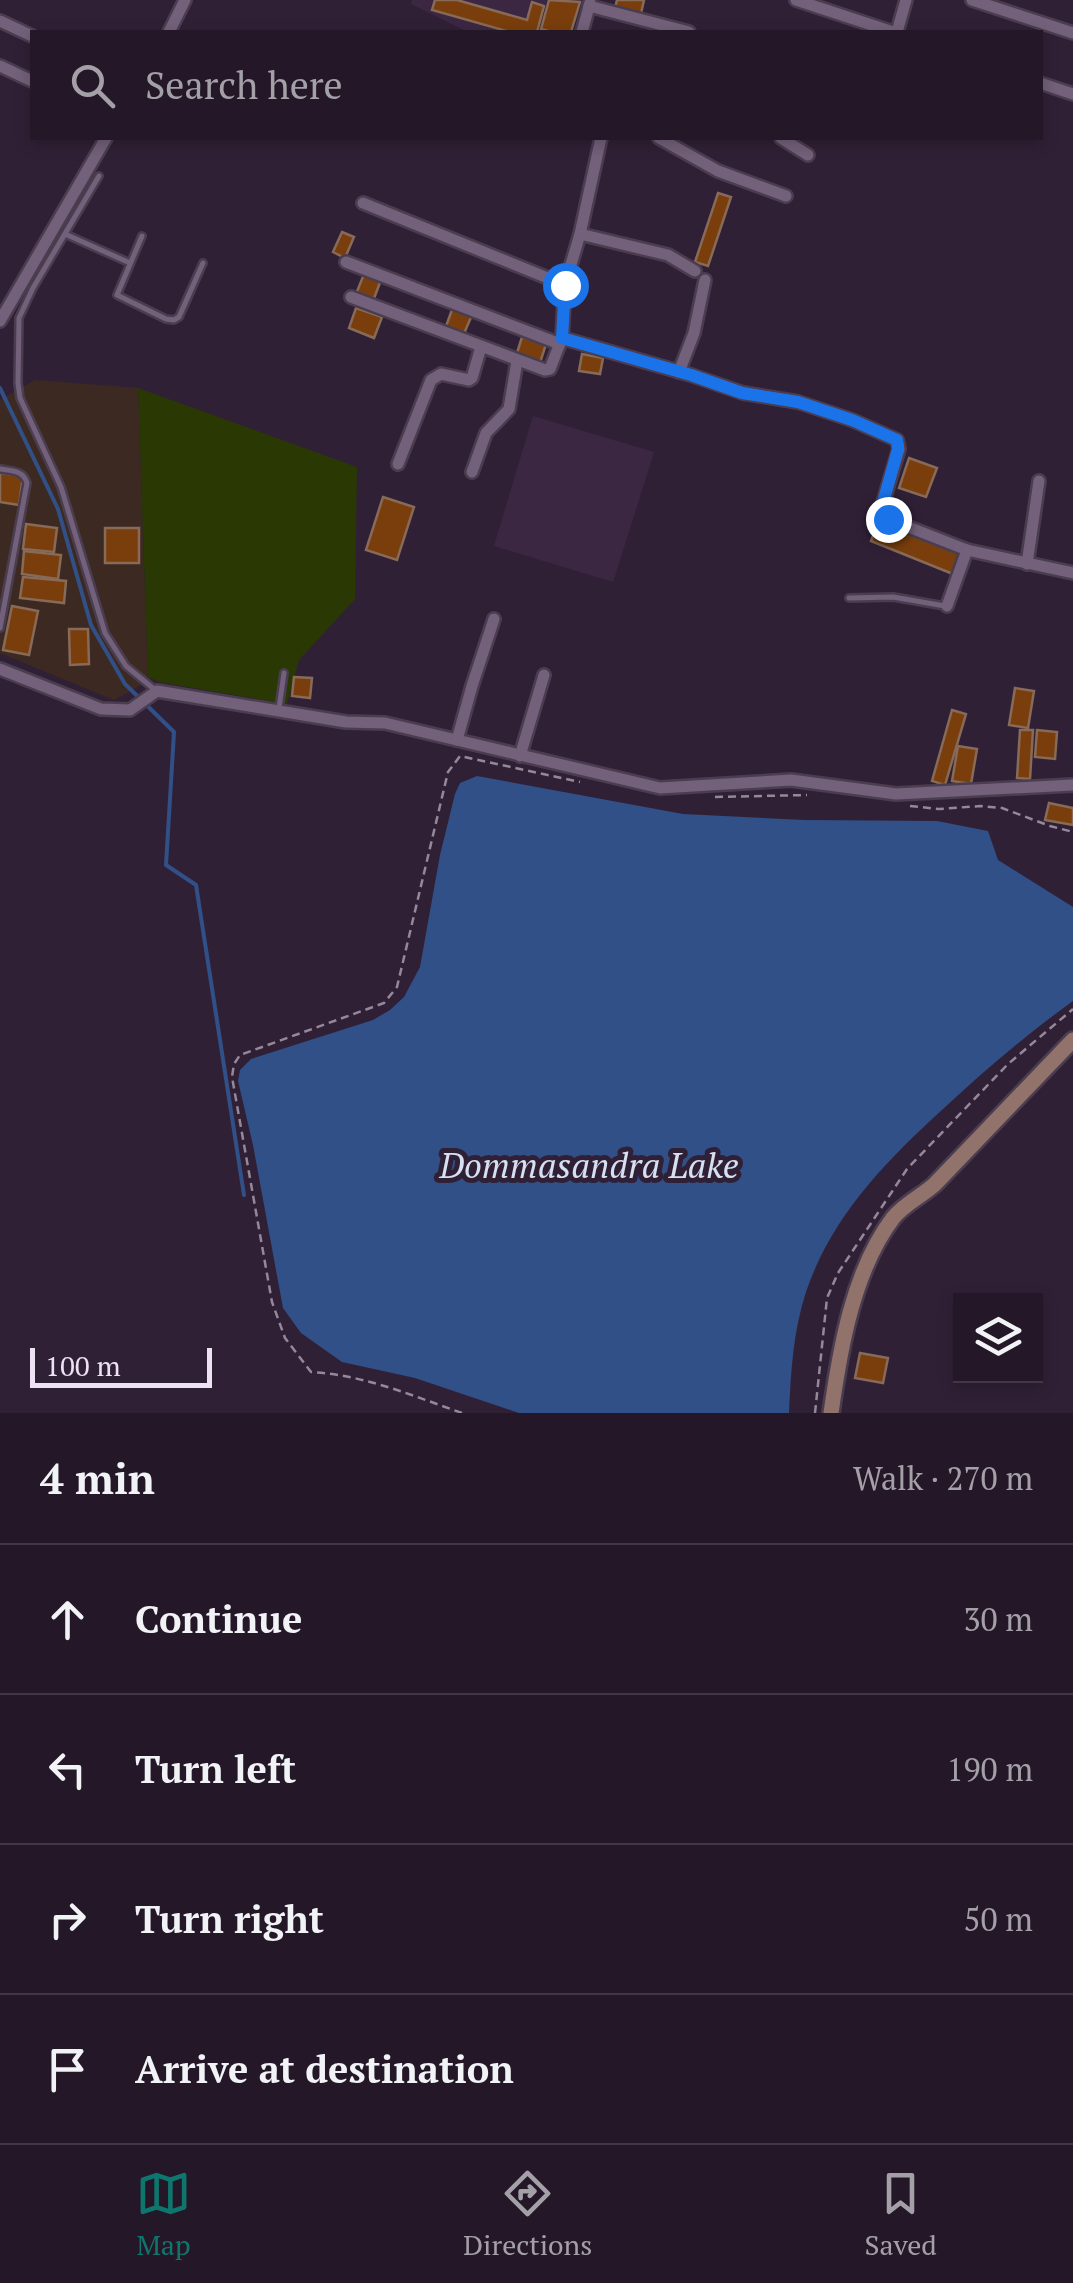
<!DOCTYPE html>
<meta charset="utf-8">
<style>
body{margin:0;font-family:"PT Serif",serif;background:#2c2130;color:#f1f3f6}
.controls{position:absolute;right:30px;bottom:30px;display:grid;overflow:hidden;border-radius:0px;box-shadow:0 5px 15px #0003}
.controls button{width:90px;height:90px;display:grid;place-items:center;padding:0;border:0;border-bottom:2px solid #413745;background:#241828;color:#f1f3f6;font:50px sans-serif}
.scale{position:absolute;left:30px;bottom:25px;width:182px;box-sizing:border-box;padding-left:10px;border:5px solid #ede2f1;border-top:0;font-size:28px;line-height:35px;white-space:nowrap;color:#ede2f1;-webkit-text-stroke:8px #302036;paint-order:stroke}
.stop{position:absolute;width:30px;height:30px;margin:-22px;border:8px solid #1a73e8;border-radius:50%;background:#fff}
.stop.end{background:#1a73e8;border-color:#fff;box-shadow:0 2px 10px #0008}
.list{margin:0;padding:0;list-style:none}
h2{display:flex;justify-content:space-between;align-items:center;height:130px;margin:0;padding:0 40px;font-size:42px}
h2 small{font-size:32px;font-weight:400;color:#a3a0a8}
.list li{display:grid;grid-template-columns:65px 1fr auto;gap:30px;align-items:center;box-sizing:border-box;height:150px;padding:0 40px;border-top:2px solid #413745}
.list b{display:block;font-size:38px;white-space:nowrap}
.list em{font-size:32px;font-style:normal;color:#a3a0a8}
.icon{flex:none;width:55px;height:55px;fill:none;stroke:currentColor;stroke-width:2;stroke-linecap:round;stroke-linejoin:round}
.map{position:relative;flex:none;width:1073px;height:1413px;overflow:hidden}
.search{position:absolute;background:#241828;box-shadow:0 5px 15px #0003;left:30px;right:30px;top:30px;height:110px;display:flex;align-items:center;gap:25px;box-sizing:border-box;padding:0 35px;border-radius:0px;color:#a3a0a8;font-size:38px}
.sheet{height:730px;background:#241828}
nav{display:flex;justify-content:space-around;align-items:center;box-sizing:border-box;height:140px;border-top:2px solid #413745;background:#241828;font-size:28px;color:#a3a0a8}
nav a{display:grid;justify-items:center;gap:5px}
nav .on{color:#0f766e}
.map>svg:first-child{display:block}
</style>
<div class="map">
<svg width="1073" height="1413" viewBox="0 0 1073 1413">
<rect width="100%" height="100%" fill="#302036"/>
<g fill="#3c2743">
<polygon points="412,0 547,0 537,32 468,32 411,4"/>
<polygon points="533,416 654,452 613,582 494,546"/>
</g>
<polygon fill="#3c2a22" points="35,380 138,388 148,681 114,700 0,653 0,400"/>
<polygon fill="#2a3804" points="138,388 357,467 355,599 299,660 287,704 159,682 148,677"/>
<path fill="#315088" d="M477,776L683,814L804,820L937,821L988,831L998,860L1073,907V1001C1027,1034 984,1071 943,1109C885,1162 832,1216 806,1292C793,1332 791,1371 789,1413H519L415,1378L342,1362L301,1333L283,1308L253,1145L238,1081L240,1070L251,1059L373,1020L390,1010L404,997L420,967L440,855L455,794L460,783Z"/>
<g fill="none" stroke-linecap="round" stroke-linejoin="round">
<polyline stroke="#315088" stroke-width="4" points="0,388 58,509 91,625 125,684 174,732 166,865 196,885 244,1195"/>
</g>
<g fill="#793e0c" stroke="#876a57" stroke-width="2.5">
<polygon points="435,0 457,0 527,20 532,2 544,6 537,32 510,32 432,10"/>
<polygon points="549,0 580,2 571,32 552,32 541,29"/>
<polygon points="617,0 644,0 640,18 614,12"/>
<polygon points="718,193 731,197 708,266 695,262"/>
<polygon points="342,232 354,237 345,258 333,252"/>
<polygon points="364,274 381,280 373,301 356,294"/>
<polygon points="453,307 472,315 463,336 445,329"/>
<polygon points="356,308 382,317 374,338 349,328"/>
<polygon points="522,337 546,344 540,363 516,356"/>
<polygon points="582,354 603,358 600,374 579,371"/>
<polygon points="909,458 937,468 926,497 899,488"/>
<polygon points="0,473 23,476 19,505 0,502"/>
<polygon points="383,497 414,507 397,560 366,550"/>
<polygon points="880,517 962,550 953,574 871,541"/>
<polygon points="26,524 57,528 54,552 23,549"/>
<rect x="105" y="528" width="34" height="35"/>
<polygon points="24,551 61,555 58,579 22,574"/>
<polygon points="23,577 66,581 64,603 20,598"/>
<polygon points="12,606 38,611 29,655 3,650"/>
<polygon points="69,629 88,629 89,664 70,665"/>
<polygon points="294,677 312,678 310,698 292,696"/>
<polygon points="1015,688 1034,691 1028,728 1009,725"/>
<polygon points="952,710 966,714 945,785 932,781"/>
<polygon points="1020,730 1033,730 1030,779 1017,778"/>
<polygon points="1037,730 1057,732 1055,759 1035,757"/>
<polygon points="958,746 977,749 971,784 952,781"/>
<polygon points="1049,803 1073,808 1073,825 1045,820"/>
<polygon points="860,1353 888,1358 883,1383 855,1378"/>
</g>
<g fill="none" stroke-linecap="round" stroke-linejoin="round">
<defs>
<g id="lane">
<polyline points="99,176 33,288 19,318 18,383 20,398 61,487 105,633 126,666 154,689"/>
<polyline points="65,234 130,263"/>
<polyline points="142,236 117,295 166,319 174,320 179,317 203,263"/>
<path d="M0,469C11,471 23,470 27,483L0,628"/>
<polyline points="849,598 893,597 945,606"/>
<polyline points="279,708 284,673"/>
</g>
<g id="street">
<polyline points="796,0 893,32"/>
<polyline points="972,0 1073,33"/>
<polyline points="589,6 689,32"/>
<polyline points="0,21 32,36"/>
<polyline points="169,32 185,0"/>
<polyline points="582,32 590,3"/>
<polyline points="897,32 906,0"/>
<polyline points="0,66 32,81"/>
<polyline points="1040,83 1073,94"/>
<polyline points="601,138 580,234 565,285 562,338 691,375 743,393 798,402 852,420 897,440 899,449 882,506 888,519 967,550 1073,573"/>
<polyline points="659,138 718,171 786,196"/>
<polyline points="781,138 808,155"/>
<polyline points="363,203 565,285"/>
<polyline points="580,234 668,255 695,271"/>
<polyline points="346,262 560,344"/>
<polyline points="351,297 545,370 550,369 562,338"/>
<polyline points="0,321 106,138"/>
<polyline points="679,372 694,333 705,280"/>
<polyline points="398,464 431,380 441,374 469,380 472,378 481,347"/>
<polyline points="472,472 486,433 509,409 517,361"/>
<polyline points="1027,564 1039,481"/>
<polyline points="947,606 967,550"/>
<polyline points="0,669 101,709 130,710 157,691 346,722 385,723 660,788 791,780 896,794 1073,785"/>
<polyline points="457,740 472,686 494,619"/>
<polyline points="520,756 544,675"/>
</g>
<path id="secondary" d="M831,1413C840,1349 853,1271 893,1218C904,1204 922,1196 935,1184C981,1136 1027,1088 1073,1040"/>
</defs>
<use href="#lane" stroke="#4b3d50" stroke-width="10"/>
<use href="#street" stroke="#4b3d50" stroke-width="16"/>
<use href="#secondary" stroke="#4b3d50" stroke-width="20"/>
<g stroke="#95889a" stroke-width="2.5" stroke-dasharray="8 5" stroke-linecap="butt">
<polyline points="715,797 807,795"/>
<polyline points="910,806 939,809 981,806 1002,808 1050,826 1073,832"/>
<path d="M462,1413C413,1396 365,1375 311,1372L285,1338L272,1302L232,1077L234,1064L240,1055L384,1003L397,987L448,772L460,756L580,782"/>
<polyline points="815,1413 827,1298 838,1273 907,1169 1008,1064 1073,1009"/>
</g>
<use href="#lane" stroke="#73607a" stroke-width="5"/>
<use href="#street" stroke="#73607a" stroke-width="11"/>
<use href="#secondary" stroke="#92736b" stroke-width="15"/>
</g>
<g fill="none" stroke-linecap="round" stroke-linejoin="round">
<polyline stroke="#1a73e8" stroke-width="12" points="565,285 562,338 691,375 742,393 798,402 852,420 897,440 898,449 882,506 888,519"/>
</g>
<g text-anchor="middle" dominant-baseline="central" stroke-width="10" stroke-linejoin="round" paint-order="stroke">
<g font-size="35" font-style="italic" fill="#d6e0f1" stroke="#302036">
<text x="589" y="1165">Dommasandra Lake</text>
</g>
</g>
</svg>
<div class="controls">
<button><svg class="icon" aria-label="layers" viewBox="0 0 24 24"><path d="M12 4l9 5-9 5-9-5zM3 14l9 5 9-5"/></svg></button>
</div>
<div class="scale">100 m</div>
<div class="stop" style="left:565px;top:285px"></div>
<div class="stop end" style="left:888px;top:519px"></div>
<div class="search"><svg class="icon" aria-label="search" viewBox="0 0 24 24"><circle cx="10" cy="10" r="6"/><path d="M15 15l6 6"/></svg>Search here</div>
</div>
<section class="sheet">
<h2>4 min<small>Walk · 270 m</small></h2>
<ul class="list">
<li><svg class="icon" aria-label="ahead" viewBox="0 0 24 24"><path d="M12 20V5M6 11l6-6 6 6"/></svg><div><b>Continue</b></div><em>30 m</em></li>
<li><svg class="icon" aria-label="left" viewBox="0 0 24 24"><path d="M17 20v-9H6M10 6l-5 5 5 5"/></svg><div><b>Turn left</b></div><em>190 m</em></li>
<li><svg class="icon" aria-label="right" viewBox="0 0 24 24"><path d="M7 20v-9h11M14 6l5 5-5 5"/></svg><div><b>Turn right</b></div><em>50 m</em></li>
<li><svg class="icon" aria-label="arrive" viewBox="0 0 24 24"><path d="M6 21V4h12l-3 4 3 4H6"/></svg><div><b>Arrive at destination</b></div></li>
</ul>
</section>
<nav>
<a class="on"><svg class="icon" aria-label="map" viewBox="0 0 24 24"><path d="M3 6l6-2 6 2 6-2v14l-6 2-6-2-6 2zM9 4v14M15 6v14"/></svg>Map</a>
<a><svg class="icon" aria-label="directions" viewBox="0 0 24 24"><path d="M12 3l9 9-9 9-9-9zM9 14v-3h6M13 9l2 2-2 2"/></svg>Directions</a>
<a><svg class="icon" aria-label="saved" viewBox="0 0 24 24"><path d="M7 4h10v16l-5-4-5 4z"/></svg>Saved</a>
</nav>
